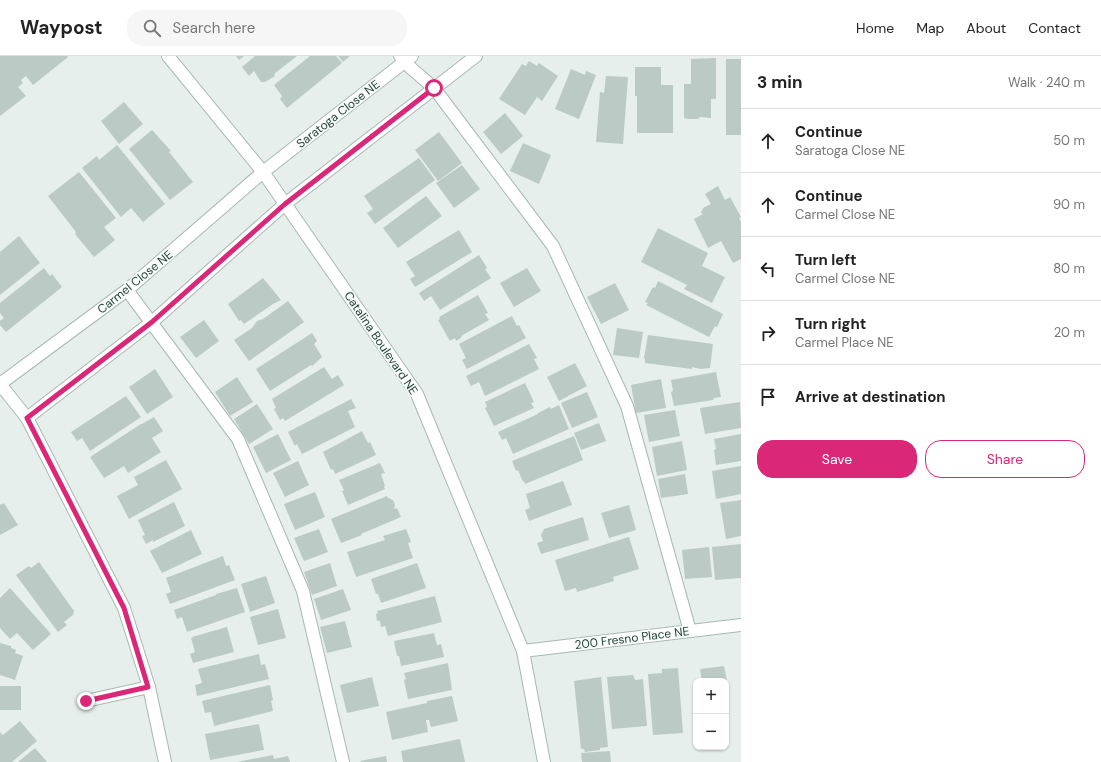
<!DOCTYPE html>
<meta charset="utf-8">
<style>
body{margin:0;font-family:"DM Sans",sans-serif;background:#f6f6f6;color:#222}
.controls{position:absolute;right:12px;bottom:12px;display:grid;overflow:hidden;border-radius:8px;box-shadow:0 1px 3px #0004}
.controls button{width:36px;height:36px;display:grid;place-items:center;padding:0;border:0;border-bottom:1px solid #e0e0e0;background:#fff;color:#222;font:20px sans-serif}
.stop{position:absolute;width:12px;height:12px;margin:-9px;border:3px solid #db2777;border-radius:50%;background:#fff}
.stop.end{background:#db2777;border-color:#fff;box-shadow:0 1px 4px #0008}
.list{margin:0;padding:0;list-style:none}
h2{display:flex;justify-content:space-between;align-items:center;height:52px;margin:0;padding:0 16px;font-size:17px}
h2 small{font-size:13px;font-weight:400;color:#767676}
.list li{display:grid;grid-template-columns:26px 1fr auto;gap:12px;align-items:center;box-sizing:border-box;height:64px;padding:0 16px;border-top:1px solid #e0e0e0}
.list b{display:block;font-size:15px;white-space:nowrap}
.list p{margin:0;font-size:13px;white-space:nowrap;color:#767676}
.list em{font-size:13px;font-style:normal;color:#767676}
.actions{display:flex;gap:8px;padding:12px 16px}
.actions a{flex:1;padding:9px 0;border:1px solid #db2777;border-radius:16px;text-align:center;font-size:14px;color:#db2777}
.actions .main{background:#db2777;color:#fff}
.icon{flex:none;width:22px;height:22px;fill:none;stroke:currentColor;stroke-width:2;stroke-linecap:round;stroke-linejoin:round}
.map{position:relative;flex:none;width:741px;height:706px;overflow:hidden}
header{display:flex;align-items:center;gap:24px;box-sizing:border-box;height:56px;padding:0 20px;background:#fff;border-bottom:1px solid #e0e0e0}
header strong{font-size:19px}
nav{display:flex;gap:22px;margin-inline-start:auto;font-size:14px}
.search{width:280px;height:36px;background:#f6f6f6;display:flex;align-items:center;gap:10px;box-sizing:border-box;padding:0 14px;border-radius:16px;color:#767676;font-size:15px}
main{display:flex}
aside{flex:1;background:#fff}
.map>svg:first-child{display:block}
</style>
<header>
<strong>Waypost</strong>
<div class="search"><svg class="icon" aria-label="search" viewBox="0 0 24 24"><circle cx="10" cy="10" r="6"/><path d="M15 15l6 6"/></svg>Search here</div>
<nav><a>Home</a><a>Map</a><a>About</a><a>Contact</a></nav>
</header>
<main>
<div class="map">
<svg width="741" height="706" viewBox="0 0 741 706">
<rect width="100%" height="100%" fill="#e6efeb"/>
<g fill="#bbcac4">
<polygon points="0,0 67,0 68,1 33,29 26,20 21,24 23,27 18,31 26,40 0,60"/>
<polygon points="236,0 244,0 239,4"/>
<polygon points="255,0 297,0 274,18 275,20 265,26 261,26 254,15 249,20 242,11"/>
<polygon points="310,0 336,0 342,7 287,52 280,43 282,40 274,29"/>
<polygon points="338,0 350,0 343,6"/>
<polygon points="716,2 716,43 711,43 711,62 700,61 698,63 688,63 684,62 684,28 691,28 691,3"/>
<rect x="726" y="3" width="15" height="76"/>
<polygon points="529,5 537,10 539,7 558,20 542,45 537,41 525,59 499,43 522,8 526,10"/>
<polygon points="635,11 661,11 661,29 673,29 673,77 637,77 637,40 635,40"/>
<polygon points="571,13 585,19 586,15 596,19 579,63 555,53"/>
<polygon points="606,20 628,21 623,88 596,86 600,36 604,37"/>
<polygon points="124,46 143,68 119,88 101,65"/>
<polygon points="505,57 523,80 501,98 483,76"/>
<polygon points="152,74 171,95 169,96 193,126 170,144 129,93"/>
<polygon points="439,76 462,107 438,125 415,94"/>
<polygon points="523,87 551,99 539,128 510,115"/>
<polygon points="117,89 165,148 143,166 131,152 121,161 82,112 97,100 99,104"/>
<polygon points="419,102 435,124 375,168 367,157 373,153 364,140"/>
<polygon points="462,109 480,133 454,152 436,127"/>
<polygon points="79,116 116,162 104,171 115,184 94,201 75,178 76,176 48,140"/>
<polygon points="718,130 725,144 730,141 741,161 739,162 741,166 741,203 733,207 721,185 708,192 694,163 703,158 701,157 703,152 711,148 705,138"/>
<polygon points="426,140 442,160 398,192 383,172"/>
<polygon points="658,172 708,197 702,210 725,221 712,247 684,233 687,229 641,206"/>
<polygon points="459,174 472,196 415,231 410,223 415,220 406,206"/>
<polygon points="19,180 40,207 0,239 0,196"/>
<polygon points="479,199 487,212 485,213 491,222 440,254 431,240 424,245 419,237"/>
<polygon points="44,212 50,220 52,218 62,231 6,276 0,269 0,265 4,262 0,257 0,247"/>
<polygon points="527,212 541,235 514,251 500,227"/>
<polygon points="263,222 281,244 273,248 244,268 241,264 239,265 228,248"/>
<polygon points="658,225 723,258 717,271 715,270 709,281 646,249 648,247 645,246 653,231 655,232"/>
<polygon points="615,227 629,254 601,268 587,241"/>
<polygon points="478,239 488,257 485,258 489,264 461,280 462,281 456,285 455,282 450,285 438,264 440,263 439,261"/>
<polygon points="288,245 304,266 249,305 234,284 252,272 257,265 263,263"/>
<polygon points="512,260 517,270 519,269 526,282 467,313 462,304 466,302 459,288"/>
<polygon points="204,264 219,285 196,302 180,281"/>
<polygon points="617,272 643,276 639,302 613,299"/>
<polygon points="312,277 317,285 314,288 322,301 312,310 311,309 270,335 256,313"/>
<polygon points="648,279 713,288 710,312 701,313 692,311 692,313 645,307 645,303 644,302"/>
<polygon points="529,288 537,302 534,303 539,313 485,340 479,326 471,330 466,320"/>
<polygon points="575,307 587,330 559,345 547,321"/>
<polygon points="324,311 332,323 338,319 344,329 285,365 283,362 280,364 274,353 276,352 272,343"/>
<polygon points="155,313 173,341 147,358 129,331"/>
<polygon points="716,316 721,341 714,342 713,344 674,350 671,336 673,335 671,324"/>
<polygon points="237,321 253,346 230,360 215,336"/>
<polygon points="661,323 666,352 636,357 631,329"/>
<polygon points="525,327 534,346 531,347 534,352 494,370 485,352 487,351 485,346"/>
<polygon points="587,336 598,361 572,372 561,347"/>
<polygon points="126,340 141,361 90,395 82,382 77,385 71,376"/>
<polygon points="351,343 356,352 348,355 355,371 302,398 297,388 295,390 288,376"/>
<polygon points="740,346 741,372 705,378 700,352"/>
<polygon points="257,348 273,373 249,388 234,363"/>
<polygon points="559,349 569,373 513,398 506,382 502,384 498,376 538,358 538,357 550,351 551,353"/>
<polygon points="675,354 680,380 649,386 644,359"/>
<polygon points="154,361 163,375 152,382 161,396 128,417 124,410 104,422 90,401 141,368 142,368"/>
<polygon points="599,367 606,385 581,394 574,377"/>
<polygon points="362,375 368,387 370,386 376,399 335,418 333,413 331,414 323,396"/>
<polygon points="278,378 291,404 266,417 253,391"/>
<polygon points="741,378 741,405 716,409 714,394 716,393 714,383"/>
<polygon points="574,380 583,404 525,428 524,425 523,426 518,414 516,415 512,405"/>
<polygon points="682,385 687,414 657,420 652,391"/>
<polygon points="166,404 182,433 129,463 117,440 138,429 134,421"/>
<polygon points="298,405 309,429 285,441 273,417"/>
<polygon points="380,407 385,417 381,418 385,430 384,430 385,433 348,449 342,435 344,434 339,424"/>
<polygon points="741,410 741,438 716,443 712,415"/>
<polygon points="685,418 688,438 661,442 658,423"/>
<polygon points="563,425 572,449 529,465 525,454 530,452 526,438"/>
<polygon points="315,436 325,461 295,474 284,448"/>
<polygon points="387,440 388,442 393,444 395,449 394,453 397,452 401,461 361,478 362,479 341,487 331,463"/>
<polygon points="741,444 741,480 726,483 720,447"/>
<polygon points="174,446 185,470 153,486 153,484 146,488 142,480 145,479 138,464"/>
<polygon points="4,447 18,469 0,479 0,449"/>
<polygon points="629,449 636,474 609,482 601,457"/>
<polygon points="583,461 589,484 541,498 537,487 543,485 541,479 544,473"/>
<polygon points="319,473 328,496 304,505 294,482"/>
<polygon points="406,473 411,486 408,487 413,502 356,521 347,496 385,484 383,480"/>
<polygon points="191,474 202,498 162,517 150,495"/>
<polygon points="629,481 639,513 613,521 614,525 577,536 576,532 565,535 555,504"/>
<polygon points="741,488 741,522 715,524 712,491"/>
<polygon points="709,491 712,521 685,523 682,494"/>
<polygon points="223,500 226,510 229,509 235,524 170,548 166,538 171,536 166,522"/>
<polygon points="39,506 74,555 73,559 64,566 67,569 58,576 16,519 29,510 31,512"/>
<polygon points="330,507 337,530 312,539 304,516"/>
<polygon points="417,507 426,532 381,547 378,538 376,538 371,523"/>
<polygon points="266,520 275,547 250,556 241,528"/>
<polygon points="10,532 51,578 33,594 17,577 10,583 0,572 0,542"/>
<polygon points="237,532 245,556 187,576 182,561 177,563 174,554 216,539 216,538"/>
<polygon points="343,533 351,554 321,564 314,543"/>
<polygon points="435,540 442,566 388,580 385,570 381,571 380,565 377,565 376,558 378,557 377,555"/>
<polygon points="278,553 286,582 258,589 250,561"/>
<polygon points="345,565 352,591 327,597 320,571"/>
<polygon points="227,571 234,596 193,607 190,598 195,596 191,582 193,582 192,581"/>
<polygon points="434,577 437,589 441,588 444,601 401,610 399,600 397,600 394,585"/>
<polygon points="0,587 11,590 11,592 16,594 15,597 23,600 15,624 0,619"/>
<polygon points="259,598 261,609 265,608 269,623 197,640 195,629 202,627 198,613"/>
<polygon points="448,607 452,634 408,643 404,624 406,623 404,617"/>
<polygon points="724,610 727,625 702,625 700,613"/>
<polygon points="678,612 683,677 653,679 648,618 662,617 662,613"/>
<polygon points="633,619 635,624 643,623 647,670 612,673 607,621"/>
<polygon points="372,621 379,650 347,657 340,629"/>
<polygon points="601,621 608,691 600,692 600,694 585,696 584,693 581,693 574,625"/>
<polygon points="726,627 727,627 729,651 726,651"/>
<polygon points="270,629 273,644 271,645 273,655 214,670 211,656 205,657 202,645"/>
<rect x="0" y="630" width="21" height="24"/>
<polygon points="452,640 458,665 431,671 429,664 426,664 428,676 392,684 386,656 427,647 427,645"/>
<polygon points="20,665 37,685 12,706 0,706 0,676 3,679"/>
<polygon points="259,668 264,694 210,704 205,678"/>
<polygon points="460,683 465,706 403,706 401,695"/>
<polygon points="35,692 47,706 18,706"/>
<polygon points="610,695 611,706 582,706 581,697"/>
<polygon points="273,699 274,703 288,700 290,706 237,706"/>
<polygon points="386,700 387,706 361,706 360,705"/>
</g>
<g fill="none" stroke-linecap="round" stroke-linejoin="round">
<defs>
<g id="minor">
<polyline points="168,0 263,116 417,338 523,595 544,706"/>
<polyline points="400,0 404,6 434,32 553,190 627,350 690,575"/>
<polyline points="127,234 238,383 303,535 343,706"/>
<polyline points="0,328 127,234 263,116 412,0"/>
<polyline points="0,328 27,362 124,552 149,631 165,706"/>
<polyline points="27,362 152,266 285,148 476,0"/>
<polyline points="523,595 741,569"/>
<polyline points="86,645 149,631"/>
</g>
</defs>
<use href="#minor" stroke="#a8b8b2" stroke-width="14"/>
<use href="#minor" stroke="#fff" stroke-width="12"/>
</g>
<g fill="none" stroke-linecap="round" stroke-linejoin="round">
<polyline stroke="#db2777" stroke-width="5" points="86,645 148,631 124,552 27,362 152,266 285,148 434,32"/>
</g>
<g text-anchor="middle" dominant-baseline="central" stroke-width="3.5" stroke-linejoin="round" paint-order="stroke">
<g font-size="12" fill="#24423a" stroke="#f7fbf9">
<text transform="translate(338 58) rotate(-38)">Saratoga Close NE</text>
<text transform="translate(135 226) rotate(-39)">Carmel Close NE</text>
<text transform="translate(381 287) rotate(56)">Catalina Boulevard NE</text>
<text transform="translate(632 582) rotate(-7)">200 Fresno Place NE</text>
</g>
</g>
</svg>
<div class="controls">
<button>+</button>
<button>−</button>
</div>
<div class="stop" style="left:434px;top:32px"></div>
<div class="stop end" style="left:86px;top:645px"></div>
</div>
<aside>
<h2>3 min<small>Walk · 240 m</small></h2>
<ul class="list">
<li><svg class="icon" aria-label="ahead" viewBox="0 0 24 24"><path d="M12 20V5M6 11l6-6 6 6"/></svg><div><b>Continue</b><p>Saratoga Close NE</p></div><em>50 m</em></li>
<li><svg class="icon" aria-label="ahead" viewBox="0 0 24 24"><path d="M12 20V5M6 11l6-6 6 6"/></svg><div><b>Continue</b><p>Carmel Close NE</p></div><em>90 m</em></li>
<li><svg class="icon" aria-label="left" viewBox="0 0 24 24"><path d="M17 20v-9H6M10 6l-5 5 5 5"/></svg><div><b>Turn left</b><p>Carmel Close NE</p></div><em>80 m</em></li>
<li><svg class="icon" aria-label="right" viewBox="0 0 24 24"><path d="M7 20v-9h11M14 6l5 5-5 5"/></svg><div><b>Turn right</b><p>Carmel Place NE</p></div><em>20 m</em></li>
<li><svg class="icon" aria-label="arrive" viewBox="0 0 24 24"><path d="M6 21V4h12l-3 4 3 4H6"/></svg><div><b>Arrive at destination</b></div></li>
</ul>
<div class="actions"><a class="main">Save</a><a>Share</a></div>
</aside>
</main>
